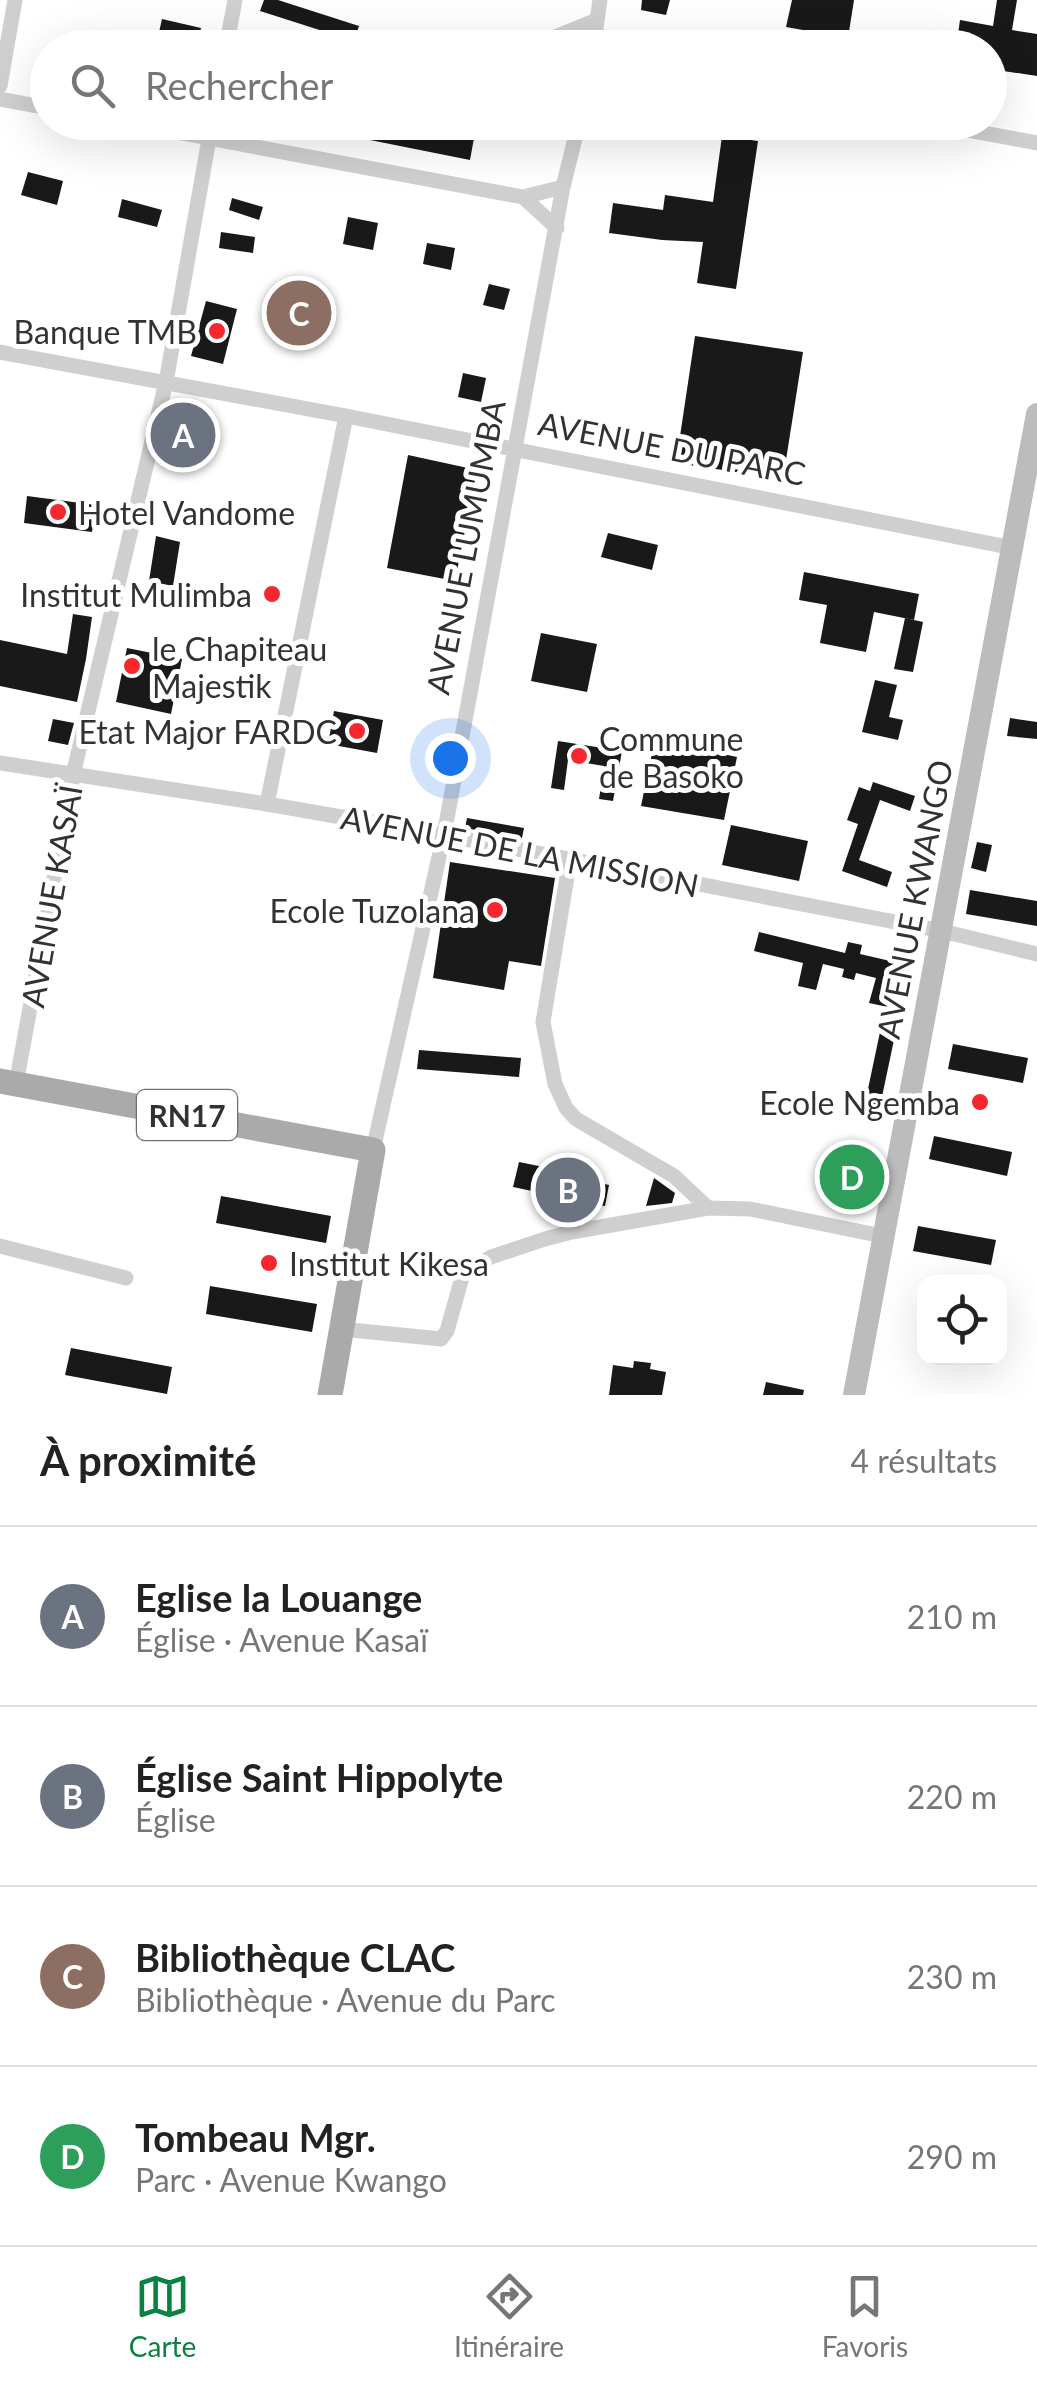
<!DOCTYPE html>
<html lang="fr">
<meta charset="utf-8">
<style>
body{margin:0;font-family:Lato,sans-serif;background:#f2f2f2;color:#222}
.controls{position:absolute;right:30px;bottom:30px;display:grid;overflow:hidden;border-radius:20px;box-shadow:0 10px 40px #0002}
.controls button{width:90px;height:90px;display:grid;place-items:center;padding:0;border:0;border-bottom:2px solid #e0e0e0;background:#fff;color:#222;font:50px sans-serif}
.you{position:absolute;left:450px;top:758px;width:35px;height:35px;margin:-25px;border:8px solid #fff;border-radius:50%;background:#1a73e8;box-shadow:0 0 0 15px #1a73e833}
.badge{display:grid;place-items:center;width:65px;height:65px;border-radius:50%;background:#0b8043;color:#fff;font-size:32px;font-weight:700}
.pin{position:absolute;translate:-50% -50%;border:5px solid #fff;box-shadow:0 2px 10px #0006}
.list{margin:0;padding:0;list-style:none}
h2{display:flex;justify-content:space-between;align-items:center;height:130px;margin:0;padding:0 40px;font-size:42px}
h2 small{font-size:32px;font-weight:400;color:#767676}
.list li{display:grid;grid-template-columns:65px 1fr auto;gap:30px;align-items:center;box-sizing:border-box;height:180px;padding:0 40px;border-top:2px solid #e0e0e0}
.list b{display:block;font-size:38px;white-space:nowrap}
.list p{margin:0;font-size:32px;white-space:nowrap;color:#767676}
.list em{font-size:32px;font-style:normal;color:#767676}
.icon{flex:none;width:55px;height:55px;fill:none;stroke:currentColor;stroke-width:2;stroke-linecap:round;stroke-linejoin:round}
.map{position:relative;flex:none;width:1037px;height:1395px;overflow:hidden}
.search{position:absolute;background:#fff;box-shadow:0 10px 40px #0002;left:30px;right:30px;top:30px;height:110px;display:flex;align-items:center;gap:25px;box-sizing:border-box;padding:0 35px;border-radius:55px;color:#767676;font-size:38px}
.sheet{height:850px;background:#fff}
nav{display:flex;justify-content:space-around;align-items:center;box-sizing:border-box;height:140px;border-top:2px solid #e0e0e0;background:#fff;font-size:28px;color:#767676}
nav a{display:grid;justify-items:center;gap:5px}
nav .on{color:#0b8043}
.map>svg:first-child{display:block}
</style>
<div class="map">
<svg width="1037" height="1395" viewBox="0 0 1037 1395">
<rect width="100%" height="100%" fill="#fff"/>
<g fill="#191919">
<polygon points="264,0 278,0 359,26 354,41 260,11"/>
<polygon points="642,0 670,0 666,15 641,10"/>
<polygon points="792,0 854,0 848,38 786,27"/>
<polygon points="997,0 1017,0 1012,30 1037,34 1037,76 990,69 990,48 956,48 960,20 993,26"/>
<polygon points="162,19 201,28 197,48 157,41"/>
<polygon points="337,122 391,122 450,134 452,122 477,122 470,160 335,133"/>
<polygon points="722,136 758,141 736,289 697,283 703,242 662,240 609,233 613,203 663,210 665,195 713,202"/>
<polygon points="28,172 63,181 57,205 21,195"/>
<polygon points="232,198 263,207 259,220 229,210"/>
<polygon points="122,199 162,210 157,227 118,217"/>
<polygon points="348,217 378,223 373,250 343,244"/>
<polygon points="221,232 255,237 253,253 219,248"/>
<polygon points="427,243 455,248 451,270 423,264"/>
<polygon points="489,284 510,289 504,310 483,305"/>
<polygon points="280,294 330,306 324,331 298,324 294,338 271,332"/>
<polygon points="206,301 237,309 223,364 191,356"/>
<polygon points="695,336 803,352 783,479 676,463"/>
<polygon points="463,373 486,378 481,402 458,397"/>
<polygon points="174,406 200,410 190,471 164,467"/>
<polygon points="408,455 477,470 455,581 387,568"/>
<polygon points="27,496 96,505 92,532 24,523"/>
<polygon points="608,533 658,545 652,570 601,557"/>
<polygon points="156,536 180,542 173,586 149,581"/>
<polygon points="804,572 919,594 914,620 874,612 866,652 820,643 827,605 799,600"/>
<polygon points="73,614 92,617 86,659 77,702 0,686 0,640 67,654"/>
<polygon points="905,618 923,622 913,672 894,669"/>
<polygon points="541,633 597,644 587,692 531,681"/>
<polygon points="127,648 182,659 171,714 116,702"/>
<polygon points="875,680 897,685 889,717 903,720 898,740 862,732"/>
<polygon points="334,711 383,720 377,753 328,744"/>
<polygon points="1010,718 1037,722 1037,739 1007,736"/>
<polygon points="53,719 74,723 68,745 48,741"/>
<polygon points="655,739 737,757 724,820 641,806"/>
<polygon points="558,741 622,751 613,801 599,799 604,766 568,760 564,790 551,788"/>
<polygon points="873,782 915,796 910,811 880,800 859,860 892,872 887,887 842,871 858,824 847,820 859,787 870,791"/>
<polygon points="467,818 524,828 522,838 465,828"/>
<polygon points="731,825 808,841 799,881 722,865"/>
<polygon points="977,842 992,845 986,872 971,868"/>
<polygon points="450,862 555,878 541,966 509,961 504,990 433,978"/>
<polygon points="970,890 1037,901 1037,926 966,914"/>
<polygon points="759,932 845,953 848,942 862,945 860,954 899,963 888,1007 869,1003 876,978 856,973 854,980 842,977 844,969 823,964 816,990 798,986 803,963 754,951"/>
<polygon points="880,1032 895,1035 879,1111 864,1108"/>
<polygon points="953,1044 1028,1058 1023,1083 948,1069"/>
<polygon points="419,1050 521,1058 519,1077 417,1069"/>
<polygon points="934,1136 1012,1152 1007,1176 929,1159"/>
<polygon points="576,1159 590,1162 586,1180 609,1185 605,1206 594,1204 592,1211 574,1206 575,1200 513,1187 519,1162 573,1173"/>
<polygon points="654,1178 675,1193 672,1203 646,1206"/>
<polygon points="221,1196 331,1216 326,1243 216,1223"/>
<polygon points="918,1226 996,1240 991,1265 913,1251"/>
<polygon points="210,1286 317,1304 312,1332 206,1314"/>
<polygon points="71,1348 172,1367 167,1394 65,1375"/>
<polygon points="634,1361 651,1363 650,1369 666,1372 662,1395 609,1395 613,1365 633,1368"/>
<polygon points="766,1382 804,1390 803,1395 763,1395"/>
</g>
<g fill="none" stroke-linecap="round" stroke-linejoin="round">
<g stroke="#cfcfcf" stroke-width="15">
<polyline points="595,32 614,48"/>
<polyline points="226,48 235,0"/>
<polyline points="528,48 597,20"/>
<polyline points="593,48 600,0"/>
<polyline points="0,86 15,0"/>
<polyline points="0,99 48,108"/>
<polyline points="123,122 523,197 563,187"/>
<polyline points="924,122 1037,143"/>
<polyline points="523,197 557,228"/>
<polyline points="0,352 346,416 1013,548"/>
<polyline points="0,763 267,804 444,835 942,931 1037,954"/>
<polyline points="267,804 346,416"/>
<polyline points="570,859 543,1022 555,1084 566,1108 576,1119 674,1176 708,1208"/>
<polyline points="16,1084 73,775 166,382 212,122"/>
<polyline points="373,1150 444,835 563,187 579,122"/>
<polyline points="0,1246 126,1278"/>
<polyline points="341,1329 441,1339 447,1331 463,1274 491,1257 545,1239 572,1232 708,1208 750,1209 882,1236"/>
</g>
<polyline stroke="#bcbcbc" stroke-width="22" points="854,1395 1037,414"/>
<polyline stroke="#aaa" stroke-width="25" points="0,1081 373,1150 330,1395"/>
</g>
<g fill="#f7272f" stroke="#fff" stroke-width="4">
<circle cx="217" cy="331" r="10"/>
<circle cx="58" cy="512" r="10"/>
<circle cx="272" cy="594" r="10"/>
<circle cx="132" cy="666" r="10"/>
<circle cx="357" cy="731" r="10"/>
<circle cx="579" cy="756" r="10"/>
<circle cx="495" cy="910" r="10"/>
<circle cx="980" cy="1102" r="10"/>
<circle cx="269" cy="1263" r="10"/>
</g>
<g text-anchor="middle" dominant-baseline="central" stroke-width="10" stroke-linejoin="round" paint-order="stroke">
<rect fill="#fff" stroke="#707070" stroke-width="2.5" x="137" y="1090" width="100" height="50" rx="8"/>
<g font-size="30" font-weight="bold" fill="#323232">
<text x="187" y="1115">RN17</text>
</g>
<g font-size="32" fill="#323232" stroke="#fff" text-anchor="end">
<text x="197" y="331">Banque TMB</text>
<text x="78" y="512" text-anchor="start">Hotel Vandome</text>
<text x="252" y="594">Institut Mulimba</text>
<text x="152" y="648" text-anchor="start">le Chapiteau<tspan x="152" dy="37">Majestik</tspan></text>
<text x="337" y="731">Etat Major FARDC</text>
<text x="599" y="738" text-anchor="start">Commune<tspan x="599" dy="37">de Basoko</tspan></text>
<text x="475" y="910">Ecole Tuzolana</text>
<text x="960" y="1102">Ecole Ngemba</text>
<text x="289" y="1263" text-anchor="start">Institut Kikesa</text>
</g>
<g font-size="32" fill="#323232" stroke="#fff">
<text transform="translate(672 448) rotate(11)">AVENUE DU PARC</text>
<text transform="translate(465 547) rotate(-79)">AVENUE LUMUMBA</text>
<text transform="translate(520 851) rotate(11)">AVENUE DE LA MISSION</text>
<text transform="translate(51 896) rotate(-80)">AVENUE KASAÏ</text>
<text transform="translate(914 899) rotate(-79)">AVENUE KWANGO</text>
</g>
</g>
</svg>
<div class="controls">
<button><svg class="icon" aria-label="locate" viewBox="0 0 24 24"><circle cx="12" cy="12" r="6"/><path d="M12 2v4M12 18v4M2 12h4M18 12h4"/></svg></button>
</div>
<div class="you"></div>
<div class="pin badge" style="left:183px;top:435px;background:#6b7280">A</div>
<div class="pin badge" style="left:568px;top:1190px;background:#6b7280">B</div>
<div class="pin badge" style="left:299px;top:313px;background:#8d6e63">C</div>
<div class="pin badge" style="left:852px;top:1177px;background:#2e9e5b">D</div>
<div class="search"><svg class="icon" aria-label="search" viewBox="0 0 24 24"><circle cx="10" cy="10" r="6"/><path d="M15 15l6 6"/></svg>Rechercher</div>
</div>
<section class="sheet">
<h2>À proximité<small>4 résultats</small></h2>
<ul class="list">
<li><span class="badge" style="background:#6b7280">A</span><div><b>Eglise la Louange</b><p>Église · Avenue Kasaï</p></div><em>210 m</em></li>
<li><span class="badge" style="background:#6b7280">B</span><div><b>Église Saint Hippolyte</b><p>Église</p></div><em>220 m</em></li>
<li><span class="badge" style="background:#8d6e63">C</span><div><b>Bibliothèque CLAC</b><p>Bibliothèque · Avenue du Parc</p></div><em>230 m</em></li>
<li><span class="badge" style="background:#2e9e5b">D</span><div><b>Tombeau Mgr.</b><p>Parc · Avenue Kwango</p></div><em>290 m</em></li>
</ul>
</section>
<nav>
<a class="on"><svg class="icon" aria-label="map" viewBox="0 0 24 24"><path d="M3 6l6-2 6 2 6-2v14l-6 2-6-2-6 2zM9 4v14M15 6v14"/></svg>Carte</a>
<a><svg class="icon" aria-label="directions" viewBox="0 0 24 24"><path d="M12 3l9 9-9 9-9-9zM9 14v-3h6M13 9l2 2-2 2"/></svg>Itinéraire</a>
<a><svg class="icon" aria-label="saved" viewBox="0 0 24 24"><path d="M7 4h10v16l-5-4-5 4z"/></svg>Favoris</a>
</nav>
